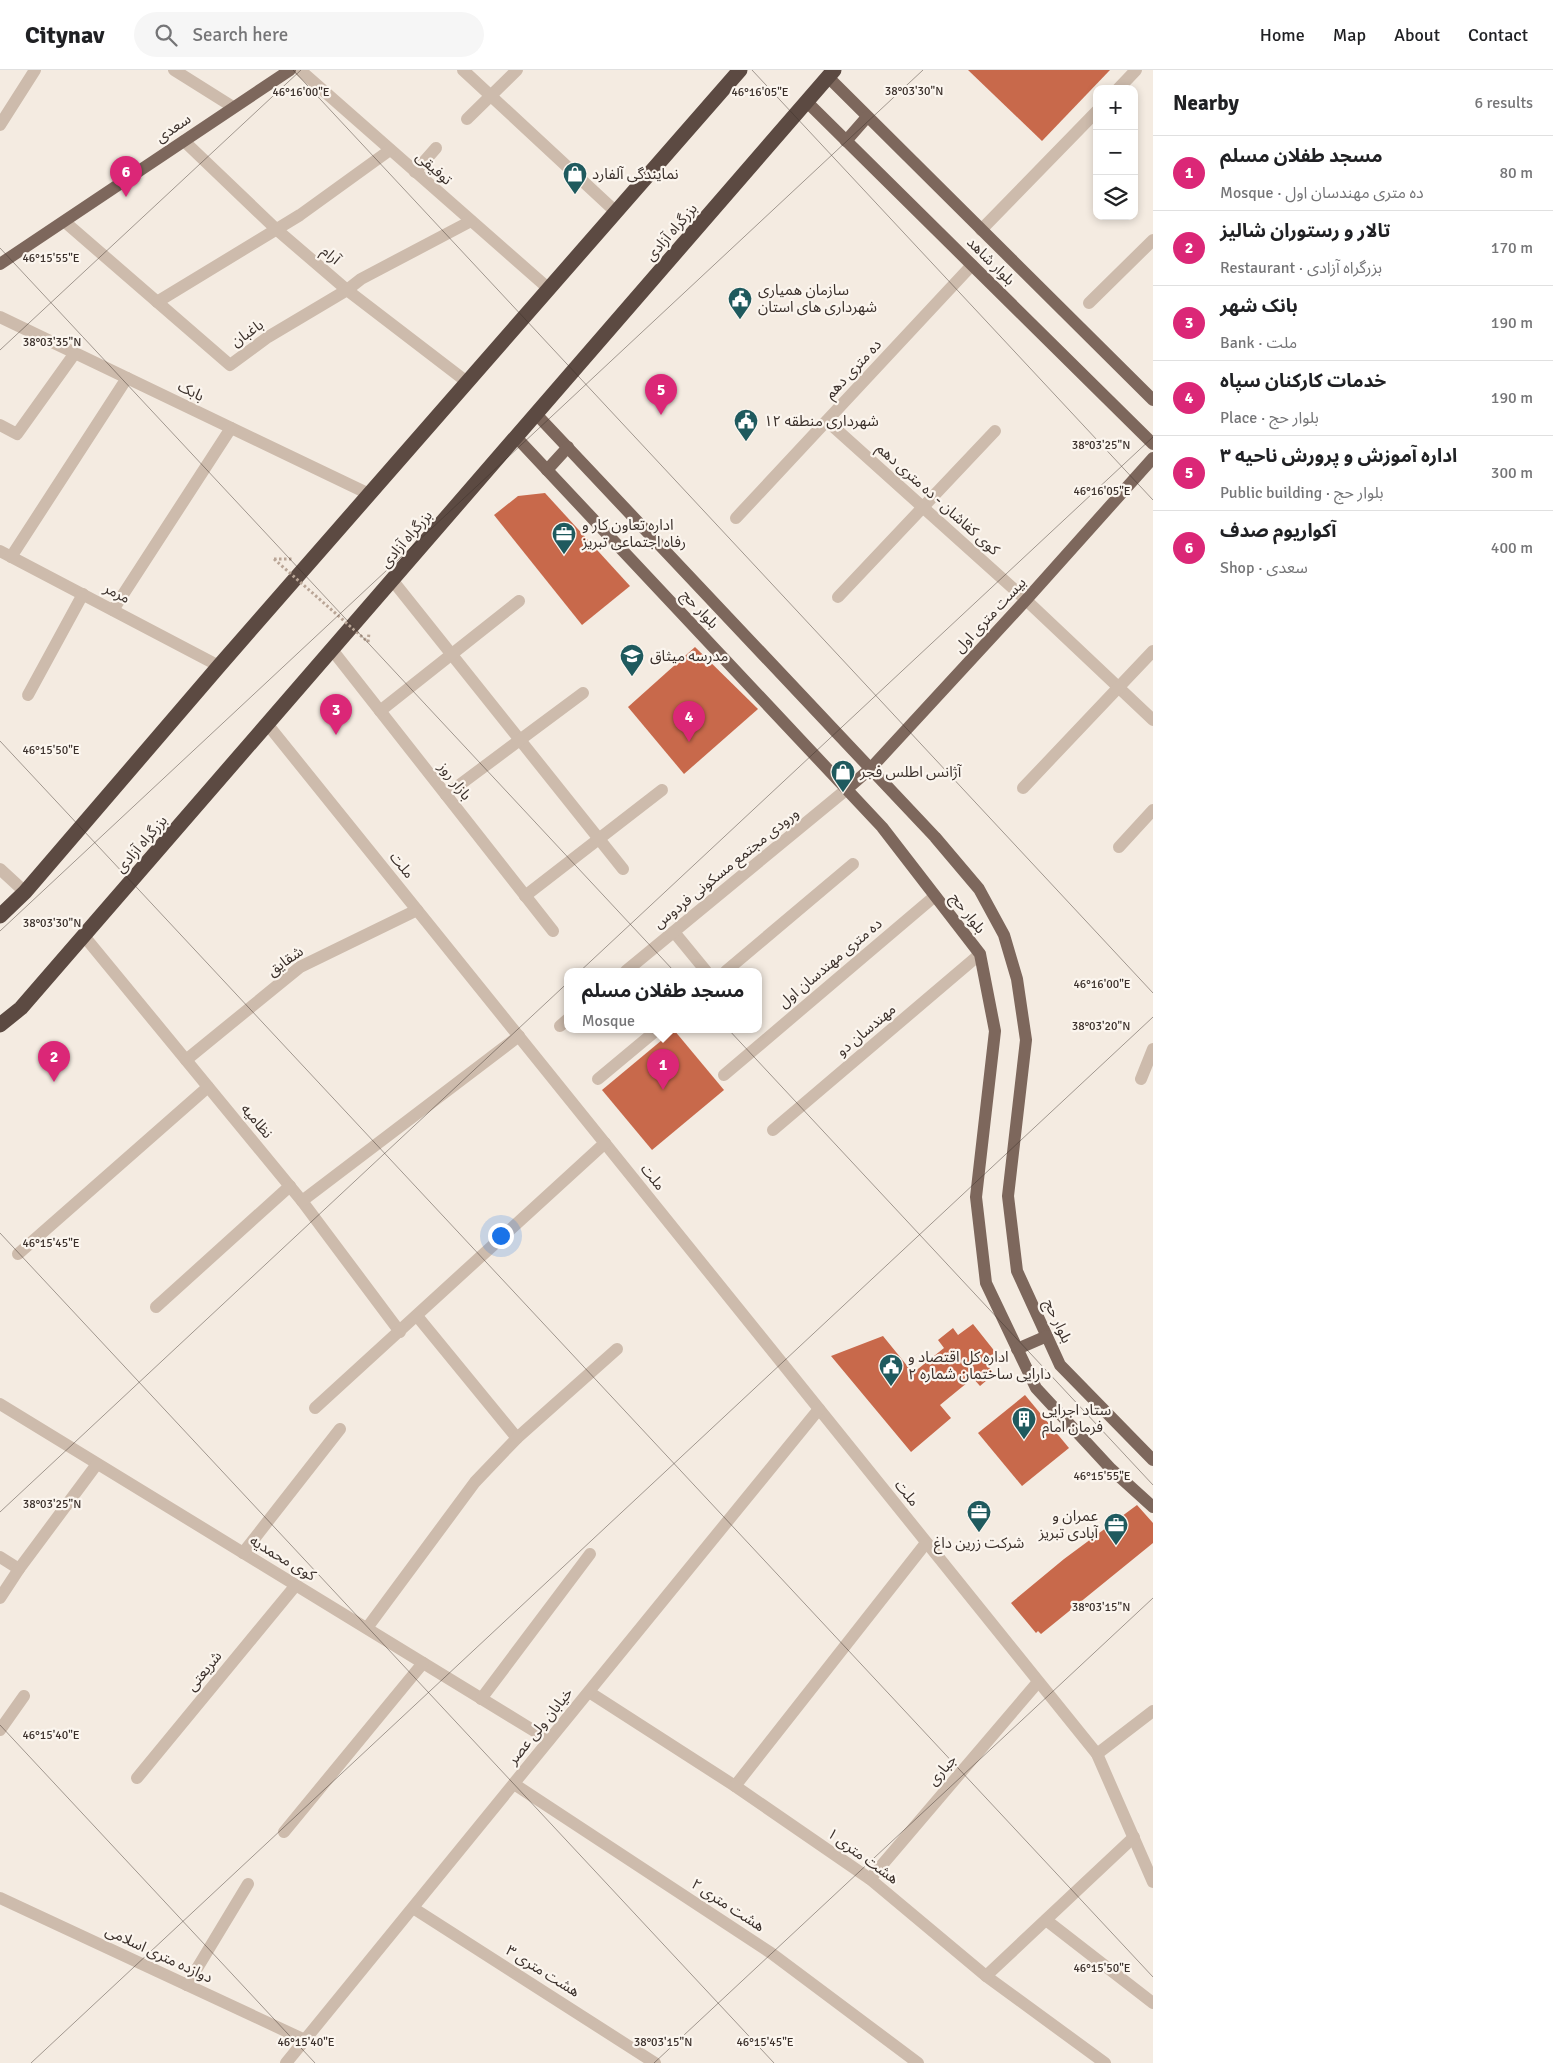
<!DOCTYPE html>
<meta charset="utf-8">
<style>
body{margin:0;font-family:Signika,"Noto Sans Arabic",sans-serif;background:#f6f6f6;color:#202124}
.controls{position:absolute;right:15px;top:15px;display:grid;overflow:hidden;border-radius:10px;box-shadow:0 2px 8px #0003}
.controls button{width:45px;height:45px;display:grid;place-items:center;padding:0;border:0;border-bottom:1px solid #e0e0e0;background:#fff;color:#202124;font:25px sans-serif}
.you{position:absolute;left:500px;top:1165px;width:18px;height:18px;margin:-12px;border:4px solid #fff;border-radius:50%;background:#1a73e8;box-shadow:0 0 0 8px #1a73e833}
.badge{display:grid;place-items:center;width:32px;height:32px;border-radius:50%;background:#db2777;color:#fff;font-size:16px;font-weight:700}
.pin{position:absolute;translate:-50% -41px;filter:drop-shadow(0 1px 2px #0008)}
.pin::after{content:'';position:absolute;top:26px;width:18px;height:15px;background:inherit;clip-path:polygon(0 0,100% 0,50% 100%)}
.popup{position:absolute;left:564px;top:898px;width:198px;height:65px;box-sizing:border-box;display:grid;place-content:center;border-radius:10px;background:#fff;filter:drop-shadow(0 1px 4px #0005);font-size:16px;white-space:nowrap;color:#757577}
.popup b{font-size:19px;color:#202124}
.popup::after{content:'';position:absolute;left:50%;top:100%;margin-left:-10px;border:10px solid transparent;border-top-color:#fff}
.list{margin:0;padding:0;list-style:none}
h2{display:flex;justify-content:space-between;align-items:center;height:65px;margin:0;padding:0 20px;font-size:21px}
h2 small{font-size:16px;font-weight:400;color:#757577}
.list li{display:grid;grid-template-columns:32px 1fr auto;gap:15px;align-items:center;box-sizing:border-box;height:75px;padding:0 20px;border-top:1px solid #e0e0e0}
.list b{display:block;font-size:19px;white-space:nowrap}
.list p{margin:0;font-size:16px;white-space:nowrap;color:#757577}
.list em{font-size:16px;font-style:normal;color:#757577}
.icon{flex:none;width:28px;height:28px;fill:none;stroke:currentColor;stroke-width:2;stroke-linecap:round;stroke-linejoin:round}
.map{position:relative;flex:none;width:1153px;height:1993px;overflow:hidden}
header{display:flex;align-items:center;gap:30px;box-sizing:border-box;height:70px;padding:0 25px;background:#fff;border-bottom:1px solid #e0e0e0}
header strong{font-size:24px}
nav{display:flex;gap:28px;margin-inline-start:auto;font-size:18px}
.search{width:350px;height:45px;background:#f6f6f6;display:flex;align-items:center;gap:12px;box-sizing:border-box;padding:0 18px;border-radius:28px;color:#757577;font-size:19px}
main{display:flex}
aside{flex:1;background:#fff}
.map>svg:first-child{display:block}
</style>
<header>
<strong>Citynav</strong>
<div class="search"><svg class="icon" aria-label="search" viewBox="0 0 24 24"><circle cx="10" cy="10" r="6"/><path d="M15 15l6 6"/></svg>Search here</div>
<nav><a>Home</a><a>Map</a><a>About</a><a>Contact</a></nav>
</header>
<main>
<div class="map">
<svg width="1153" height="1993" viewBox="0 0 1153 1993">
<rect width="100%" height="100%" fill="#f4ebe1"/>
<g fill="#c8694b">
<polygon points="968,0 1110,0 1042,71"/>
<polygon points="545,423 630,516 582,555 494,445 518,426"/>
<polygon points="695,577 758,639 684,704 628,637"/>
<polygon points="674,960 724,1020 652,1080 602,1020"/>
<polygon points="973,1254 1000,1288 989,1297 994,1304 980,1316 973,1308 940,1335 951,1348 911,1382 831,1286 883,1266 913,1303 944,1278 938,1270 953,1258 958,1265"/>
<polygon points="1025,1325 1069,1378 1022,1416 978,1363"/>
<polygon points="1137,1435 1153,1453 1153,1473 1041,1564 1038,1561 1036,1563 1011,1533 1064,1489"/>
</g>
<g fill="none" stroke-linecap="round" stroke-linejoin="round">
<g stroke="#b9a596" stroke-width="3" stroke-dasharray="2.5 2.5" stroke-linecap="butt">
<polyline points="274,489 292,489"/>
<polyline points="368,572 369,563"/>
</g>
<g stroke="#cdbbac" stroke-width="12">
<polyline points="174,0 233,37"/>
<polyline points="300,0 549,219"/>
<polyline points="463,0 616,142"/>
<polyline points="1118,19 1136,0"/>
<polyline points="467,49 517,0"/>
<polyline points="0,55 35,0"/>
<polyline points="184,71 276,159 347,220 467,312"/>
<polyline points="415,102 436,78"/>
<polyline points="65,152 230,295 268,267 347,220 361,209 471,151"/>
<polyline points="981,160 1097,41"/>
<polyline points="157,232 300,145 390,80"/>
<polyline points="1089,233 1153,170"/>
<polyline points="0,247 369,424"/>
<polyline points="827,351 1026,530 1153,650"/>
<polyline points="0,355 17,364 75,283"/>
<polyline points="736,448 972,195"/>
<polyline points="0,481 219,596"/>
<polyline points="11,487 127,308"/>
<polyline points="393,511 623,799"/>
<polyline points="838,527 995,361"/>
<polyline points="113,540 231,358"/>
<polyline points="333,581 553,861"/>
<polyline points="28,625 83,524"/>
<polyline points="380,641 519,531"/>
<polyline points="268,655 1097,1684 1153,1812"/>
<polyline points="1023,718 1153,581"/>
<polyline points="446,725 583,623"/>
<polyline points="1119,777 1153,740"/>
<polyline points="0,799 25,822"/>
<polyline points="525,826 662,720"/>
<polyline points="674,862 706,901"/>
<polyline points="84,866 302,1131 400,1262"/>
<polyline points="626,901 847,719"/>
<polyline points="726,901 853,794"/>
<polyline points="560,956 568,949"/>
<polyline points="186,990 300,897 417,840"/>
<polyline points="724,1005 935,826"/>
<polyline points="598,1009 658,959"/>
<polyline points="1141,1009 1153,979"/>
<polyline points="773,1060 980,884"/>
<polyline points="302,1131 519,966"/>
<polyline points="18,1184 208,1017"/>
<polyline points="156,1237 290,1116"/>
<polyline points="417,1246 517,1368"/>
<polyline points="0,1334 549,1670"/>
<polyline points="315,1338 605,1073"/>
<polyline points="243,1483 340,1359"/>
<polyline points="0,1487 19,1499"/>
<polyline points="0,1528 19,1499 97,1394"/>
<polyline points="367,1558 475,1412 517,1368 617,1279"/>
<polyline points="589,1622 735,1716 870,1809 986,1906 1105,1993"/>
<polyline points="481,1629 590,1484"/>
<polyline points="0,1660 24,1626"/>
<polyline points="1097,1684 1153,1641"/>
<polyline points="137,1708 296,1515"/>
<polyline points="514,1714 771,1883 918,1993"/>
<polyline points="735,1716 926,1473"/>
<polyline points="284,1762 423,1593"/>
<polyline points="870,1809 1038,1612"/>
<polyline points="0,1828 305,1970"/>
<polyline points="413,1838 655,1993"/>
<polyline points="1046,1850 1153,1933"/>
<polyline points="986,1906 1134,1767"/>
<polyline points="187,1915 248,1814"/>
<polyline points="286,1993 819,1339"/>
</g>
<g stroke="#7d675c" stroke-width="12">
<polyline points="828,7 1153,330"/>
<polyline points="807,32 1153,374"/>
<polyline points="846,71 867,47"/>
<polyline points="0,194 290,0"/>
<polyline points="537,345 935,767 979,819 1004,865 1017,909 1026,970 1008,1126 1017,1201 1060,1295 1153,1390"/>
<polyline points="517,368 882,757 980,884 995,961 976,1127 986,1213 1036,1318 1111,1399 1153,1437"/>
<polyline points="547,400 568,377"/>
<polyline points="847,719 871,698 1026,530 1153,388"/>
<polyline points="1017,1279 1047,1266"/>
</g>
<g stroke="#5c4a42" stroke-width="15">
<polyline points="0,846 25,822 219,596 740,0"/>
<polyline points="0,955 21,938 834,0"/>
</g>
<polyline stroke="#b9a596" stroke-width="3" stroke-dasharray="2.5 2.5" stroke-linecap="butt" points="274,489 368,572"/>
</g>
<path fill="none" stroke="#3b302b" stroke-width="1" stroke-opacity="0.45" d="M293,0L1153,923M752,0L1153,430M0,178L1153,1415M0,280L301,0M0,671L1153,1907M0,861L923,0M0,1163L774,1993M0,1442L1153,367M0,1655L315,1993M31,1993L1153,947M654,1993L1153,1528"/>
<defs>
<symbol id="shop-pin" viewBox="-11 -11 22 30"><path d="M0 17L-7.5 6A9.5 9.5 0 1 1 7.5 6Z" fill="#1f5a5e" stroke="#fbf5ee"/><path d="M-5-2.5h2.3a2.7 3.5 0 0 1 5.4 0H5L5.5 6h-11ZM-1.5-2.5h3a1.5 2.3 0 0 0-3 0Z" fill="#fff"/></symbol>
<symbol id="civic-pin" viewBox="-11 -11 22 30"><path d="M0 17L-7.5 6A9.5 9.5 0 1 1 7.5 6Z" fill="#1f5a5e" stroke="#fbf5ee"/><path d="M-.6-6.5H3V-4.5H.6V-3L4-1V1h2V6H-6V1h2V-1L-.6-3ZM-1.2 2.5V6h2.4V2.5Z" fill="#fff"/></symbol>
<symbol id="office-pin" viewBox="-11 -11 22 30"><path d="M0 17L-7.5 6A9.5 9.5 0 1 1 7.5 6Z" fill="#1f5a5e" stroke="#fbf5ee"/><path d="M-6-3h4V-5.5h4V-3h4V5H-6ZM-1-4.5V-3h2v-1.5ZM-6 0V1H6V0Z" fill="#fff"/></symbol>
<symbol id="school-pin" viewBox="-11 -11 22 30"><path d="M0 17L-7.5 6A9.5 9.5 0 1 1 7.5 6Z" fill="#1f5a5e" stroke="#fbf5ee"/><path d="M0-5L7-2L0 1L-7-2ZM-4 1L0 2.5L4 1V4Q0 6-4 4Z" fill="#fff"/></symbol>
<symbol id="building-pin" viewBox="-11 -11 22 30"><path d="M0 17L-7.5 6A9.5 9.5 0 1 1 7.5 6Z" fill="#1f5a5e" stroke="#fbf5ee"/><path d="M-4-6H4V6H1V3H-1V6H-4ZM-2.5-4.3h1.7v1.8h-1.7ZM.8-4.3h1.7v1.8H.8ZM-2.5-1h1.7V.8h-1.7ZM.8-1h1.7V.8H.8Z" fill="#fff"/></symbol>
</defs>
<g fill-rule="evenodd">
<use href="#shop-pin" x="561" y="90" width="28" height="38"/>
<use href="#civic-pin" x="726" y="215" width="28" height="38"/>
<use href="#civic-pin" x="732" y="337" width="28" height="38"/>
<use href="#office-pin" x="550" y="450" width="28" height="38"/>
<use href="#school-pin" x="618" y="572" width="28" height="38"/>
<use href="#shop-pin" x="829" y="688" width="28" height="38"/>
<use href="#civic-pin" x="877" y="1282" width="28" height="38"/>
<use href="#building-pin" x="1010" y="1335" width="28" height="38"/>
<use href="#office-pin" x="965" y="1428" width="28" height="38"/>
<use href="#office-pin" x="1102" y="1441" width="28" height="38"/>
</g>
<g text-anchor="middle" dominant-baseline="central" stroke-width="4.5" stroke-linejoin="round" paint-order="stroke">
<g font-size="15" fill="#3b302b" stroke="#fbf5ee">
<text transform="translate(173 58) rotate(-34)">سعدی</text>
<text transform="translate(434 98) rotate(41)">توفیقی</text>
<text transform="translate(671 162) rotate(-49)">بزرگراه آزادی</text>
<text transform="translate(331 185) rotate(41)">آرام</text>
<text transform="translate(991 191) rotate(45)">بلوار شاهد</text>
<text transform="translate(247 263) rotate(-35)">باغبان</text>
<text transform="translate(853 299) rotate(-47)">ده متری دهم</text>
<text transform="translate(191 321) rotate(26)">بابک</text>
<text transform="translate(938 429) rotate(42)">کوی کفاشان - ده متری دهم</text>
<text transform="translate(406 469) rotate(-49)">بزرگراه آزادی</text>
<text transform="translate(117 523) rotate(27)">مرمر</text>
<text transform="translate(700 539) rotate(47)">بلوار حج</text>
<text transform="translate(990 545) rotate(-47)">بیست متری اول</text>
<text transform="translate(455 711) rotate(52)">بازار روز</text>
<text transform="translate(141 774) rotate(-49)">بزرگراه آزادی</text>
<text transform="translate(402 795) rotate(51)">ملت</text>
<text transform="translate(726 798) rotate(-39)">ورودی مجتمع مسکونی فردوس</text>
<text transform="translate(968 843) rotate(52)">بلوار حج</text>
<text transform="translate(285 891) rotate(-35)">شقایق</text>
<text transform="translate(830 893) rotate(-40)">ده متری مهندسان اول</text>
<text transform="translate(866 960) rotate(-40)">مهندسان دو</text>
<text transform="translate(257 1051) rotate(50)">نظامیه</text>
<text transform="translate(653 1107) rotate(51)">ملت</text>
<text transform="translate(1058 1251) rotate(65)">بلوار حج</text>
<text transform="translate(907 1423) rotate(51)">ملت</text>
<text transform="translate(283 1488) rotate(31)">کوی محمدیه</text>
<text transform="translate(204 1601) rotate(-51)">شریعتی</text>
<text transform="translate(540 1656) rotate(-51)">خیابان ولی عصر</text>
<text transform="translate(942 1700) rotate(-49)">جباری</text>
<text transform="translate(863 1786) rotate(36)">هشت متری ۱</text>
<text transform="translate(728 1835) rotate(33)">هشت متری ۲</text>
<text transform="translate(159 1884) rotate(25)">دوازده متری اسلامی</text>
<text transform="translate(543 1901) rotate(32)">هشت متری ۳</text>
</g>
<g font-size="15" fill="#3b302b" stroke="#fbf5ee" text-anchor="start">
<text x="592" y="104">نمایندگی آلفارد</text>
<text x="758" y="220">سازمان همیاری<tspan x="758" dy="17">شهرداری های استان</tspan></text>
<text x="764" y="351">شهرداری منطقه ۱۲</text>
<text x="582" y="455">اداره تعاون کار و<tspan x="582" dy="17">رفاه اجتماعی تبریز</tspan></text>
<text x="650" y="586">مدرسه میثاق</text>
<text x="860" y="702">آژانس اطلس فجر</text>
<text x="908" y="1287">اداره کل اقتصاد و<tspan x="908" dy="17">دارایی ساختمان شماره ۲</tspan></text>
<text x="1042" y="1340">ستاد اجرایی<tspan x="1042" dy="17">فرمان امام</tspan></text>
<text x="1098" y="1446" text-anchor="end">عمران و<tspan x="1098" dy="17">آبادی تبریز</tspan></text>
<text x="979" y="1473" text-anchor="middle">شرکت زرین داغ</text>
</g>
</g>
<g font-size="12" text-anchor="middle" fill="#3b302b" stroke="#fbf5ee" stroke-width="4.5" stroke-linejoin="round" paint-order="stroke">
<text x="914" y="25">38°03'30"N</text>
<text x="760" y="26">46°16'05"E</text>
<text x="301" y="26">46°16'00"E</text>
<text x="51" y="192">46°15'55"E</text>
<text x="52" y="276">38°03'35"N</text>
<text x="1101" y="379">38°03'25"N</text>
<text x="1102" y="425">46°16'05"E</text>
<text x="51" y="684">46°15'50"E</text>
<text x="52" y="857">38°03'30"N</text>
<text x="1102" y="918">46°16'00"E</text>
<text x="1101" y="960">38°03'20"N</text>
<text x="51" y="1177">46°15'45"E</text>
<text x="1102" y="1410">46°15'55"E</text>
<text x="52" y="1438">38°03'25"N</text>
<text x="1101" y="1541">38°03'15"N</text>
<text x="51" y="1669">46°15'40"E</text>
<text x="1102" y="1902">46°15'50"E</text>
<text x="306" y="1976">46°15'40"E</text>
<text x="765" y="1976">46°15'45"E</text>
<text x="663" y="1976">38°03'15"N</text>
</g>
</svg>
<div class="controls">
<button>+</button>
<button>−</button>
<button><svg class="icon" aria-label="layers" viewBox="0 0 24 24"><path d="M12 4l9 5-9 5-9-5zM3 14l9 5 9-5"/></svg></button>
</div>
<div class="you"></div>
<div class="pin badge" style="left:663px;top:1020px">1</div>
<div class="popup"><b>مسجد طفلان مسلم</b>Mosque</div>
<div class="pin badge" style="left:54px;top:1012px">2</div>
<div class="pin badge" style="left:336px;top:665px">3</div>
<div class="pin badge" style="left:689px;top:672px">4</div>
<div class="pin badge" style="left:661px;top:345px">5</div>
<div class="pin badge" style="left:126px;top:127px">6</div>
</div>
<aside>
<h2>Nearby<small>6 results</small></h2>
<ul class="list">
<li><span class="badge">1</span><div><b>مسجد طفلان مسلم</b><p>Mosque · ده متری مهندسان اول</p></div><em>80 m</em></li>
<li><span class="badge">2</span><div><b>تالار و رستوران شالیز</b><p>Restaurant · بزرگراه آزادی</p></div><em>170 m</em></li>
<li><span class="badge">3</span><div><b>بانک شهر</b><p>Bank · ملت</p></div><em>190 m</em></li>
<li><span class="badge">4</span><div><b>خدمات کارکنان سپاه</b><p>Place · بلوار حج</p></div><em>190 m</em></li>
<li><span class="badge">5</span><div><b>اداره آموزش و پرورش ناحیه ۳</b><p>Public building · بلوار حج</p></div><em>300 m</em></li>
<li><span class="badge">6</span><div><b>آکواریوم صدف</b><p>Shop · سعدی</p></div><em>400 m</em></li>
</ul>
</aside>
</main>
